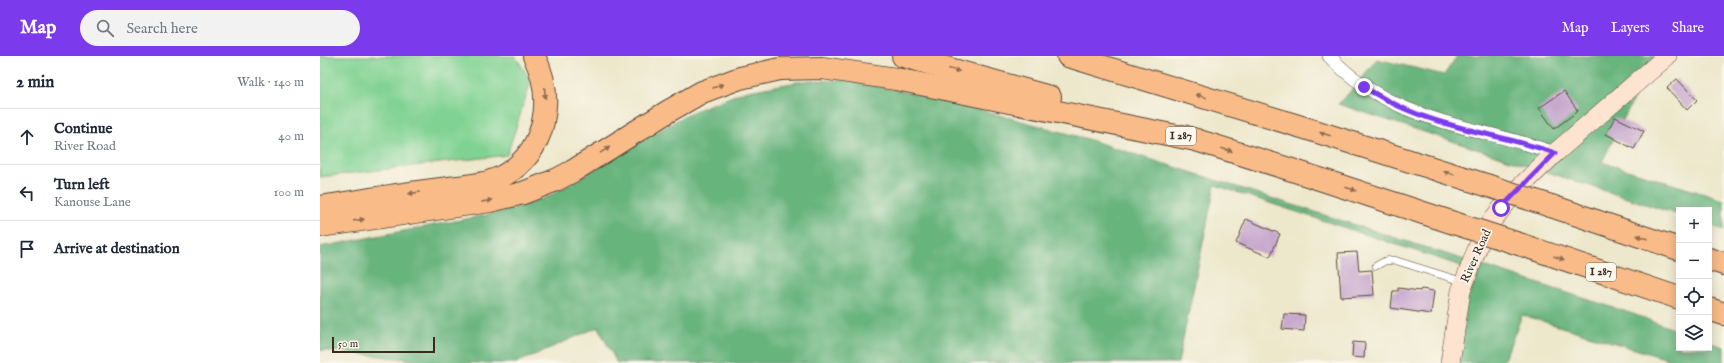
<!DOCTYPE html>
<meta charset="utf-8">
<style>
body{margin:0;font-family:"IM FELL English",serif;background:#f2f2f3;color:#1f2937}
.controls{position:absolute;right:12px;bottom:12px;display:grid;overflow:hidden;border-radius:0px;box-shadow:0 2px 10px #0003}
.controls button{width:36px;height:36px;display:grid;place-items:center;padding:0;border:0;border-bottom:1px solid #e0e1e3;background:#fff;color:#1f2937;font:20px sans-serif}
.scale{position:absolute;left:12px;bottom:10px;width:103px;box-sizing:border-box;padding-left:4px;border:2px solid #3b2a1e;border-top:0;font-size:11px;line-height:14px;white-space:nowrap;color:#3b2a1e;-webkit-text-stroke:3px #fbf7ec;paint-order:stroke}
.stop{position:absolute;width:12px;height:12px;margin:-9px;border:3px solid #7c3aed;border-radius:50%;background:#fff}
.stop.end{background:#7c3aed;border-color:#fff;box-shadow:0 1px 4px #0008}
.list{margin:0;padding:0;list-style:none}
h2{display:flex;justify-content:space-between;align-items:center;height:52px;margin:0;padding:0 16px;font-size:17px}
h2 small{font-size:13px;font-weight:400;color:#747a83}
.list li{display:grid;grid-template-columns:26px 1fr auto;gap:12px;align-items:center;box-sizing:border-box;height:56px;padding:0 16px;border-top:1px solid #e0e1e3}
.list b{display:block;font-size:15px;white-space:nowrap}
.list p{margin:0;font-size:13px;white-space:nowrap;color:#747a83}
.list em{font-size:13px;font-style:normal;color:#747a83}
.icon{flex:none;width:22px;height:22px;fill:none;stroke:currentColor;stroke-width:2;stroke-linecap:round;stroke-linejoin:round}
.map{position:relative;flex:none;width:1404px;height:307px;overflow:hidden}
header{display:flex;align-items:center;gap:24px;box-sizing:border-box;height:56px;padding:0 20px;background:#7c3aed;color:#fff}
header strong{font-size:19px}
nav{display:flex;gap:22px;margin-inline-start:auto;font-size:14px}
.search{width:280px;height:36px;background:#f2f2f3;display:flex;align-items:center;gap:10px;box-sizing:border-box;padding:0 14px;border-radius:22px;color:#747a83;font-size:15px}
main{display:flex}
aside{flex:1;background:#fff}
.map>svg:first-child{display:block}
</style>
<header>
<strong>Map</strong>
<div class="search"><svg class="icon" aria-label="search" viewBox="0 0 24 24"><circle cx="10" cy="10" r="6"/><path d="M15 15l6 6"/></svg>Search here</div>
<nav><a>Map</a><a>Layers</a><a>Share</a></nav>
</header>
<main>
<aside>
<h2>2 min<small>Walk · 140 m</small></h2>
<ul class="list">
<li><svg class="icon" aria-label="ahead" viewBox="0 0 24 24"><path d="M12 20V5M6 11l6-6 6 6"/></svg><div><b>Continue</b><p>River Road</p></div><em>40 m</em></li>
<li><svg class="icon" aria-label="left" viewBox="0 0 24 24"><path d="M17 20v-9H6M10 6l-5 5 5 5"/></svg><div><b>Turn left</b><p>Kanouse Lane</p></div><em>100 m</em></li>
<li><svg class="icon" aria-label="arrive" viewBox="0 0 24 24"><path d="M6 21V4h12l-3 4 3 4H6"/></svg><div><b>Arrive at destination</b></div></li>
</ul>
</aside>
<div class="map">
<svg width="1404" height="307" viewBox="0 0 1404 307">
<rect width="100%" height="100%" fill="#fbf7ec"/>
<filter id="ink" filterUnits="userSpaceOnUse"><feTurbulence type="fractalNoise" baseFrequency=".025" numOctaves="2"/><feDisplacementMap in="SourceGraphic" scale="8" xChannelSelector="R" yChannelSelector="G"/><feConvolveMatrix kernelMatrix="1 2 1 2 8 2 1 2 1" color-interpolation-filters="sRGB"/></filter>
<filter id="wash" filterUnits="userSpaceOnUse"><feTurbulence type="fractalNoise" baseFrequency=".012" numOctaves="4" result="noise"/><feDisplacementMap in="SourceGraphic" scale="16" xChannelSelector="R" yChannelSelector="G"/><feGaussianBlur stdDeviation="0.9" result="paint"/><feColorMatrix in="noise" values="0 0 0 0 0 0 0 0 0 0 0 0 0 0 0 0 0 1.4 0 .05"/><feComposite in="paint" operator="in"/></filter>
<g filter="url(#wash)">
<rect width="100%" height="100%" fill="#ede7cb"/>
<polygon fill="#80d293" stroke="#5e7e58" points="0,0 195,0 211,25 187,99 0,121"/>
<g fill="#68b47d" stroke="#526f4e">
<polygon points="1137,0 1335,0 1282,106 1404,144 1404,174 1389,169 1389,154 1359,154 1359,159 1018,48 1029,37 1057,3 1124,19"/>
<polygon points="532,24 649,51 764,82 1310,257 1359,275 1359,292 1389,292 1389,286 1404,291 1404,307 1361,307 1202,259 1183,307 1125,307 1141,210 895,129 858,307 297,307 278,271 196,307 93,307 87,303 0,294 0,191 182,156 228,141 369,57 423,36 483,25"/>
</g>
<g id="blocks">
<g fill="#c8a9ce">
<polygon points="1357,23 1377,44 1367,54 1347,32"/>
<polygon points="1244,35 1258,55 1234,73 1219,52"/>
<polygon points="1295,61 1324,75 1314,93 1286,78"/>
<polygon points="926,163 960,178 950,201 916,187"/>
<polygon points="1037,196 1039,215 1052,214 1054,239 1021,241 1018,197"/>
<polygon points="1078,232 1100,235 1101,233 1114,235 1111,258 1071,252 1073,235 1078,235"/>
<polygon points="964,258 985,259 984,275 962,273"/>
<polygon points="1033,286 1045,287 1044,302 1032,301"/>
</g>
</g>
</g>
<g filter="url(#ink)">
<use href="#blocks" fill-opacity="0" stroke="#564638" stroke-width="1"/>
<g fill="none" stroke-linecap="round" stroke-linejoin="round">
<defs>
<polyline id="lane" points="1056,210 1065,205 1074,204 1144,226"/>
<path id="street" d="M1009,0C1074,68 1152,68 1235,97"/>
<polyline id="secondary" points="1130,307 1141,235 1161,183 1171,166 1194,137 1235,97 1347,0"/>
<g id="highway">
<polyline points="583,0 730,41"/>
<polyline points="748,0 985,72 1166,129"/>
<polyline points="863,80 972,114 1137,168"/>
<polyline points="1231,150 1359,193"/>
<path d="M0,151C40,145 80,138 121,133C142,130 164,130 183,120C227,95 235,42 214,0"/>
<polyline points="0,170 170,145 203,137 236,124 253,115 347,56 382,36 420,22 460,13 502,12 576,23 876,84"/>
<polyline points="1202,189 1359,242"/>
<polyline points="1389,203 1404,208"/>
<polyline points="1389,253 1404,258"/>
</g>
</defs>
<use href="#lane" stroke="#564638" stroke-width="8"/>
<use href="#street" stroke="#564638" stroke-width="14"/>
<use href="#secondary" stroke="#564638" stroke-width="20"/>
<use href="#highway" stroke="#564638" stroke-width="24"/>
<use href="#lane" stroke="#fff" stroke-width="7"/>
<use href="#street" stroke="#fff" stroke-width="13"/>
<use href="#secondary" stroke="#fde4d0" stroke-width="19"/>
<use href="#highway" stroke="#f9bc89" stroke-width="22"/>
<defs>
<g id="highway-bridge">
<polyline points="1166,129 1231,150"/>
<polyline points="1137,168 1202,189"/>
</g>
</defs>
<use href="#highway-bridge" stroke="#564638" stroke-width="24" stroke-linecap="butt"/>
<use href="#highway-bridge" stroke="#f9bc89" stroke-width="22"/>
</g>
<defs><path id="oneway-solid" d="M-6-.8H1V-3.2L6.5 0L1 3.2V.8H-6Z"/></defs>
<g fill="#906c4e">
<use href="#oneway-solid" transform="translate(634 14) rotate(15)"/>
<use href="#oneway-solid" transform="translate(398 30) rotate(-21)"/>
<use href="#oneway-solid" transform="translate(225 37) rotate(86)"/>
<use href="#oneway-solid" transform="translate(881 40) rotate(-163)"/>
<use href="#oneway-solid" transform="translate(1005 78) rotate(-162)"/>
<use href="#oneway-solid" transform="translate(285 94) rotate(-32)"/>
<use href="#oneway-solid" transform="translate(907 94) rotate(17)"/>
<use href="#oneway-solid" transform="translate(1129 117) rotate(-162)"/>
<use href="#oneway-solid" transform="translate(1031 133) rotate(18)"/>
<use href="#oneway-solid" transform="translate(94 137) rotate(171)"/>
<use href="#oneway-solid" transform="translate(167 145) rotate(-9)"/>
<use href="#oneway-solid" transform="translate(39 164) rotate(-8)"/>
<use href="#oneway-solid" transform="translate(1322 181) rotate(-161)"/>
<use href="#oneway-solid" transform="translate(1239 202) rotate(19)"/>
</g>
</g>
<g fill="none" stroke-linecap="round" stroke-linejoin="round" filter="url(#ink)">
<path stroke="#7c3aed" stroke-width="5" d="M1044,31C1057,39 1071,47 1085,53C1133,74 1186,80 1235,97L1181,152"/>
</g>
<g text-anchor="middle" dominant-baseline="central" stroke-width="3.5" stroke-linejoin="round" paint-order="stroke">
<g fill="#fbf7ec" stroke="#75685c" stroke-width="1">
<rect x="846" y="71" width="30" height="18" rx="3"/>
<rect x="1266" y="207" width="30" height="18" rx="3"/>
</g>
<g font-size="11" font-weight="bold" fill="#3b2a1e">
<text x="861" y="80">I 287</text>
<text x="1281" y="216">I 287</text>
</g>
<g font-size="12" fill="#3b2a1e" stroke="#fbf7ec">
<text transform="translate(1156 200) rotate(-66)">River Road</text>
</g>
</g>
</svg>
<div class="controls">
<button>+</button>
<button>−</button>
<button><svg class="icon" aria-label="locate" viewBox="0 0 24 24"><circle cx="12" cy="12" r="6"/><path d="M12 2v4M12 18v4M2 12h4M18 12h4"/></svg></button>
<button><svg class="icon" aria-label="layers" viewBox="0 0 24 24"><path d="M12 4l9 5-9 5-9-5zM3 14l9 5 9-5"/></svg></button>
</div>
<div class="scale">50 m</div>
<div class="stop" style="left:1181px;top:152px"></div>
<div class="stop end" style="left:1044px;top:31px"></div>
</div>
</main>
